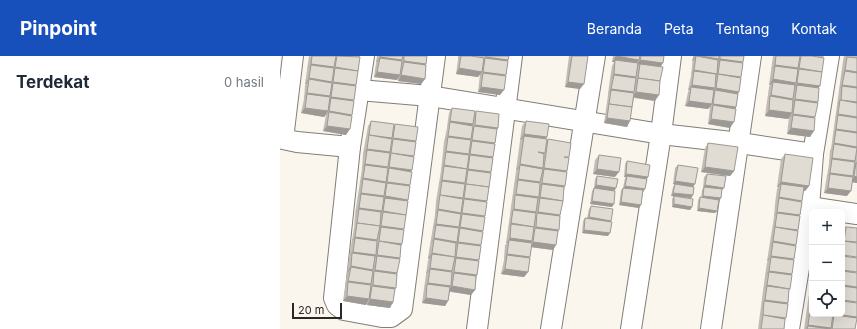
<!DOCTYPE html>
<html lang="id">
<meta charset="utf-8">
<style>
body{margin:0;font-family:Inter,sans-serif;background:#f6f6f7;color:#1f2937}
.controls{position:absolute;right:12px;bottom:12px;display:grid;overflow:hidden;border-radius:6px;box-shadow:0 4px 16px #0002}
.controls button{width:36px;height:36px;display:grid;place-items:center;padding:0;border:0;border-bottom:1px solid #e0e1e3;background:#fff;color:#1f2937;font:20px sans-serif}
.scale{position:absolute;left:12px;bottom:10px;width:50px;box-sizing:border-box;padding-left:4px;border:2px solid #2a2825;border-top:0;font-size:11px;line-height:14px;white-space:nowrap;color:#2a2825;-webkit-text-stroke:3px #faf5ed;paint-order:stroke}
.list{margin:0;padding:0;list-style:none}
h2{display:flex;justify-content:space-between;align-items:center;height:52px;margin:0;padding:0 16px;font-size:17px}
h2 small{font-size:13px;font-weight:400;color:#747a83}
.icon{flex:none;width:22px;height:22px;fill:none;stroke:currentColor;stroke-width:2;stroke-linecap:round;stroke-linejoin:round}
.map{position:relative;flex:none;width:577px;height:273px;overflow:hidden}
header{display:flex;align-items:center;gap:24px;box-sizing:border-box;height:56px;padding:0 20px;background:#174fbb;color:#fff}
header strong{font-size:19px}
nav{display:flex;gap:22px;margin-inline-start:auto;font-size:14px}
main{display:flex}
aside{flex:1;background:#fff}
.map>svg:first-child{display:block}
</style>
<header>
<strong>Pinpoint</strong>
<nav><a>Beranda</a><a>Peta</a><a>Tentang</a><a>Kontak</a></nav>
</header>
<main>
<aside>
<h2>Terdekat<small>0 hasil</small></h2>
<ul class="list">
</ul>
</aside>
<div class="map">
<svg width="577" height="273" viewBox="0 0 577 273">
<rect width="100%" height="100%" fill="#faf5ed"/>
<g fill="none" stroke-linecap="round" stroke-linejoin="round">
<defs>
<g id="minor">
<polyline points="13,0 3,83 17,86 70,91"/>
<polyline points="84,0 70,91 54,242 57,249 64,254 102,261 111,261 122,253 155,0"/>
<polyline points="79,34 150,40 381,78 460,87 533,98"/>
<polyline points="529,151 577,158"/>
<polyline points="197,273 232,0"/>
<polyline points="271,273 315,0"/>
<polyline points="351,273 381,78 391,0"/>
<polyline points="431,273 471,0"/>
<polyline points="509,273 529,151 533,98 549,0"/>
</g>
</defs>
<use href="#minor" stroke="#827e77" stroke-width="22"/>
<use href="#minor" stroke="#fff" stroke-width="20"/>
</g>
<g fill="#c1bcb5">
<polygon points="29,0 80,0 74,44 73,45 72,59 66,79 43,75 46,59 44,61 21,57 24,43 25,29 26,28 25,28"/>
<polygon points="97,0 147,0 146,9 145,23 141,28 118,25 118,22 117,24 94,21 96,7 97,6 96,6"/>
<polygon points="178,0 229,0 228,5 226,19 220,39 198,36 200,18 198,21 176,18 178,4"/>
<polygon points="289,0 308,0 300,33 285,31"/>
<polygon points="333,0 384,0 383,7 381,11 380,25 375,45 354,42 352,51 347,71 324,67 328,39 328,38 330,23 332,10 334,6 332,6"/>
<polygon points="413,0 464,0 456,52 450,72 428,68 430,51 428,53 405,50 408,36 409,34 408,34 411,20"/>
<polygon points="493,0 544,0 543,2 540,30 538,32 535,62 530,81 507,78 509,61 508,63 485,60 489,31 490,29 489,29"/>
<polygon points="564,0 577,0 577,127 572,126 567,140 544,137 549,108 550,94 551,93 553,78 557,49 559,34 563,5"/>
<polygon points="172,52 195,57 196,55 218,72 217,73 209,131 207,145 206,146 195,234 191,239 170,236 168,245 165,250 142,247 148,204 149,203 148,202 150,189 155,159 156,145 161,115 164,86 167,72 167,71 169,57"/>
<polygon points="91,65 113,71 115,68 136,86 115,233 110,252 87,249 87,247 86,249 63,245 67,217 68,216 67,216 69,202 74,172 75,158 82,113 83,98 88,70"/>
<polygon points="246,65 267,81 265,83 266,86 268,83 289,101 278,175 273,194 251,191 248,216 244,221 221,218 224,204 224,203 225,189 227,187 226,187 230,159 230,158 236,115 237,114 236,114 240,85 241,84 240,84 242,70"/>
<polygon points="428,87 454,115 450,120 421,116 425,92"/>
<polygon points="505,98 529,130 525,135 523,135 521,146 514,203 509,233 508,247 505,263 504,273 478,273 485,220 487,206 488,205 487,205 494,161 495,148 497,133 498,131 497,131 501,103"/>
<polygon points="319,99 335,121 313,118 315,104"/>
<polygon points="347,105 368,121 366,124 365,133 363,136 361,149 359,152 339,149 341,134 343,132 345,122 346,121 344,121 345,108"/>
<polygon points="398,109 413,131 393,128 395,112"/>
<polygon points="427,118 442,134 441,142 439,145 435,157 417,155 418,144 420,141 421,142 422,134 423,132 424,121"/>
<polygon points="317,120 336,132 334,135 332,151 310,148 312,135 314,132 315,123"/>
<polygon points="395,128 413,139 411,142 391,140 393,131"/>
<polygon points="394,140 412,151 410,154 392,151 392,143"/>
<polygon points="311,150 331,165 328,180 302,177 303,165 305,162 307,162 309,153"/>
<polygon points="562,170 565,173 566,171 576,262 575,273 524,273 530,231 531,230 530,230 532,218 532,258 562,258"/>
</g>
<g fill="#9d9994">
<polygon points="336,0 359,4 355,9 335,4 334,6 332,6"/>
<polygon points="415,0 421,0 439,3 435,8 416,0 413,5 412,5"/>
<polygon points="100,1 122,4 119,10 100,2 97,6 96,6"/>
<polygon points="206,1 228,4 225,10 205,2 202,6"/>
<polygon points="440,3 463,6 459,12 440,4 437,8 436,8"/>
<polygon points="360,4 383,7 379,12 360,8 358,9 356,9"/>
<polygon points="124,5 146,8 143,13 124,6 120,10"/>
<polygon points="31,8 54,11 50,16 31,9 27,13"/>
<polygon points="495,9 518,12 514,17 495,10 491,14"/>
<polygon points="55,11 78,15 74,20 55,12 52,17"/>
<polygon points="179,12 202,16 198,21 176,18"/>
<polygon points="519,12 542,16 538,21 519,13 515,18"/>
<polygon points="414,14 437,18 433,23 414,15 410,19"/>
<polygon points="565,14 577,16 577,22 565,15 561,20"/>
<polygon points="97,16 120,19 117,24 94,21"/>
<polygon points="203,16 226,19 223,24 203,17 200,21"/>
<polygon points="334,18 356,21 353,26 334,19 330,23"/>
<polygon points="438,18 461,21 457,26 438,18 434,23"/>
<polygon points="121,19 145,23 141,28 118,25"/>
<polygon points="29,22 52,26 48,31 29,23 26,28 25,28"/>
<polygon points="358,22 354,27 358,22 380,25 377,30"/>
<polygon points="493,23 516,27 512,32 493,26 490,29 489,29"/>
<polygon points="53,26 76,29 72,35 53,27 50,31"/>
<polygon points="288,26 304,28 300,33 285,31"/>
<polygon points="517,27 540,30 536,36 517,29 514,32 513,32"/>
<polygon points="412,29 435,32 431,38 411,31 409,34 408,34"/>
<polygon points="562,29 577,31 577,37 562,30 559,34"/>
<polygon points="201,31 224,34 220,39 198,36"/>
<polygon points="436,32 459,36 455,41 435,34 433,38 432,38"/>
<polygon points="331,33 354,36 351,41 331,34 328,38"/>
<polygon points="356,36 379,39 375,45 352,41"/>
<polygon points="27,37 50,40 46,46 27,38 23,43"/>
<polygon points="491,39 513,43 510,48 490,40 487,45"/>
<polygon points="51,41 74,44 70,49 51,42 47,46"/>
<polygon points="515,43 538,46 534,52 515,44 512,48 511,48"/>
<polygon points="560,44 557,49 561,44 577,46 577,52"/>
<polygon points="409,45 432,48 428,53 405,50"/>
<polygon points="329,48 326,53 329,48 352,51 349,56"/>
<polygon points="433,48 456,51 453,57 433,49 430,54"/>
<polygon points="25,52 48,55 44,61 21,57"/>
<polygon points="489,54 512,57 508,63 485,60"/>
<polygon points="49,55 72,59 68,64 49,56 45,61"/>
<polygon points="513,58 535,61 532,66 513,59 509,63"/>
<polygon points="558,58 577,61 577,67 558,59 555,63"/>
<polygon points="327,62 350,65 347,71 324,67"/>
<polygon points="431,63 454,66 450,72 428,68"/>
<polygon points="170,65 193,68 190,74 170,66 167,71"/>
<polygon points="195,69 218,72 214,77 194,70 191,74"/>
<polygon points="47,70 70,73 66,79 43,75"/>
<polygon points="511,72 534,75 530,81 507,78"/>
<polygon points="556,73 577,76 577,79 556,74 553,78"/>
<polygon points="244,78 267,81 263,87 244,80 241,84 240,84"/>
<polygon points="89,79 85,84 89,79 112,82 108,87"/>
<polygon points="168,80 191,83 187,89 168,81 164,86"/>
<polygon points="113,82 136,85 133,91 113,83 110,87"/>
<polygon points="192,84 215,87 212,92 192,85 189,89"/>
<polygon points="554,87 577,91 574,96 554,88 551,93"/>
<polygon points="87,93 110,96 106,102 87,94 83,98"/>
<polygon points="166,95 189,98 185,103 166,96 163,100"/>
<polygon points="111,97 134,100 130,105 111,97 108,102"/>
<polygon points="190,98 213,101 209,107 190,99 187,104"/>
<polygon points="552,102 575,105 571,111 552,103 548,108"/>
<polygon points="85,108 108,111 104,116 85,109 81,113"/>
<polygon points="240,108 263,112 259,117 240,109 237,114 236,114"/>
<polygon points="164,109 187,113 183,118 164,110 160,115"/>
<polygon points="109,111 132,114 128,120 109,112 105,117"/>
<polygon points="425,111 454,115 450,120 421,116"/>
<polygon points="264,112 287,115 283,121 264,113 261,117 260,117"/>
<polygon points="188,113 211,116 207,121 188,114 184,118"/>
<polygon points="317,113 339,116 335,121 313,118"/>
<polygon points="550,117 573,120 569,125 550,118 546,122"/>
<polygon points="346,118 368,121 366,124 347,120 346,121 344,121"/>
<polygon points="574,120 577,121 577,127 571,126"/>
<polygon points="83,122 106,126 102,131 83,123 79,128"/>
<polygon points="238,123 260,126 257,132 238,124 234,129"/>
<polygon points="162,124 185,127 181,132 162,125 158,129"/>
<polygon points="395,125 415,128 413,131 393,128"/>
<polygon points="107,126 130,129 126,135 107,127 104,131 103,131"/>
<polygon points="501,126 529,130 525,135 501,132 501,128 498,131 497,131"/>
<polygon points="262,127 285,130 281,135 262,128 258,132"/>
<polygon points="186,128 183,133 186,128 209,131 205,136"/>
<polygon points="316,129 336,132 334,135 314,132"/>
<polygon points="425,129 444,132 442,134 424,131 423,132"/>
<polygon points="345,130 365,133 363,136 343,133"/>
<polygon points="548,132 571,135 567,140 544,137"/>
<polygon points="81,137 104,140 100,146 81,138 77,143"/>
<polygon points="393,137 413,139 411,142 391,140"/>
<polygon points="236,138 259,141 255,146 235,139 232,143"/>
<polygon points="160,139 183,142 179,147 160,139 156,144"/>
<polygon points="105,140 128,144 124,149 105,142 102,146 101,146"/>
<polygon points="423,140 441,142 439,145 421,143"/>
<polygon points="260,141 283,145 279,150 260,142 256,147"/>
<polygon points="499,141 522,145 518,150 499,142 496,147"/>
<polygon points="184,142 207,145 203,151 184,143 180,147"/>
<polygon points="312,145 334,148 332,151 310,148"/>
<polygon points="341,146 361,149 359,152 339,149"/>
<polygon points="394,148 412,151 410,154 392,151"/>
<polygon points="79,152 102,155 98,160 79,153 75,157"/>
<polygon points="419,152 437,155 435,157 417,155"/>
<polygon points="158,153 181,157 177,162 158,154 154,159"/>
<polygon points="234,153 256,156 253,161 233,154 230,158"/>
<polygon points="103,155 126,159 122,164 103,156 99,161"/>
<polygon points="258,156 280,159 277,164 257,157 254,161"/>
<polygon points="497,156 520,159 516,165 497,157 493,161"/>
<polygon points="182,157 205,160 201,165 182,158 178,162"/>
<polygon points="309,161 331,165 329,167 307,164"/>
<polygon points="77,167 73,172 77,167 100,170 96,175"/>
<polygon points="231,167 254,171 251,176 231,168 228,173"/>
<polygon points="156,168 179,171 175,177 156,169 152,173"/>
<polygon points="101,170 124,173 120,178 101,171 97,175"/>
<polygon points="180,171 203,175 199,180 180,172 176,177"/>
<polygon points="256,171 279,174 275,179 255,172 252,176"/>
<polygon points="495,171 518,174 514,179 495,171 491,176"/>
<polygon points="304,174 330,177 328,180 302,177"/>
<polygon points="75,181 97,184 94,190 75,182 71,186"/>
<polygon points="154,182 177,186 173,191 154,183 150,188"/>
<polygon points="230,182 252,185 249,190 229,184 227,187 226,187"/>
<polygon points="99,185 122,188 118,193 99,185 95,190"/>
<polygon points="493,185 516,189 512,194 493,186 489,191"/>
<polygon points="178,186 201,189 197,195 178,187 174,191"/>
<polygon points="253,186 276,189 273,194 250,191"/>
<polygon points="73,196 96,199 92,204 72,197 69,201"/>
<polygon points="152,197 175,201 171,206 152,198 149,203 148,202"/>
<polygon points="227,198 250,201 246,206 227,199 224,203"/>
<polygon points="97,199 120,202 116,208 97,200 93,205"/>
<polygon points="491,200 514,203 510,209 491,201 488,205 487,205"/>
<polygon points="176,201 199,204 195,209 176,202 173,206 172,206"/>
<polygon points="71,210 93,214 90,219 71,211 68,216 67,216"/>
<polygon points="150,212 172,215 169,220 150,213 147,217 146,217"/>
<polygon points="225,213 248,216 244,221 221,218"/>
<polygon points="95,214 117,217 114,222 94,215 91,219"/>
<polygon points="489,215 512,218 508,223 489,216 485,220"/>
<polygon points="174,216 197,219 193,224 174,217 170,221"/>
<polygon points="68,225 91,228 88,234 68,226 65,231"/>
<polygon points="148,227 171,230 167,235 147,228 144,232"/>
<polygon points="93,229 116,232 112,237 92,230 89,234"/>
<polygon points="487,229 510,233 506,238 487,230 483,235"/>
<polygon points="562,229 577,231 577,237 562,235"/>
<polygon points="172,230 195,234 191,239 168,235"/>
<polygon points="67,240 89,243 86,249 63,245"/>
<polygon points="146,242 168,245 165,250 142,247"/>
<polygon points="90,243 113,246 110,252 87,249"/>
<polygon points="485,244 508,247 504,252 484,245 481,249"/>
<polygon points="554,258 577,261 573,266 554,259 550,263"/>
<polygon points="483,259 506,262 502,267 483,259 479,264"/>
<polygon points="528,269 551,272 550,273 528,270 525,273"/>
</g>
<g fill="#e0dbd3" stroke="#9d9994">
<polygon points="32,0 56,0 54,11 31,8"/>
<polygon points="57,0 80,1 78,15 55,11"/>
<polygon points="100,0 123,0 122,4 100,1"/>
<polygon points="124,0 147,0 146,8 124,5"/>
<polygon points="181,0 191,0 204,2 202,16 179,12"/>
<polygon points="206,0 229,0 228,4 206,1"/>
<polygon points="292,0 308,0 304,28 288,26"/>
<polygon points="336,0 360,0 359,4"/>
<polygon points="361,0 384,0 383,7 360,4"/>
<polygon points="416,0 438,4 437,18 414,14"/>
<polygon points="421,0 439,0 439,3"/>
<polygon points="440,0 464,0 463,6 440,3"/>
<polygon points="496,0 520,0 518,12 495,9"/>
<polygon points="521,0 532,0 544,2 542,16 519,12"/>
<polygon points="567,1 577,2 577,16 565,14"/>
<polygon points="100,2 122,5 120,19 97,16"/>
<polygon points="205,2 228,5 226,19 203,16"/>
<polygon points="335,4 358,7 356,21 334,18"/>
<polygon points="440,4 463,7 461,21 438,18"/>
<polygon points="124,6 146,9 145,23 121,19"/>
<polygon points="360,8 383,11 380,25 358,22"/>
<polygon points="31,9 54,12 52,26 29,22"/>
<polygon points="495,10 518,13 516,27 493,23"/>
<polygon points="55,12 78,15 76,29 53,26"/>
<polygon points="519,13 542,16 540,30 517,27"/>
<polygon points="414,15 436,18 435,32 412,29"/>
<polygon points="565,15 577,17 577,31 562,29"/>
<polygon points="203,17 226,20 224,34 201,31"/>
<polygon points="438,18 461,22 459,36 436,32"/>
<polygon points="334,19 356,22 354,36 331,33"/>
<polygon points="358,22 380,25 379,39 356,36"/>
<polygon points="29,23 52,27 50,40 27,37"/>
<polygon points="493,26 515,29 513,43 491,39"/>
<polygon points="53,27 76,30 74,44 51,41"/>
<polygon points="517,29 539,32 538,46 515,43"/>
<polygon points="562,30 577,32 577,46 561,44"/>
<polygon points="411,31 434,34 432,48 409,45"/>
<polygon points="331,34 354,37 352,51 329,48"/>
<polygon points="435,34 458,38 456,51 433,48"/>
<polygon points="27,38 50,41 48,55 25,52"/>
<polygon points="490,40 513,44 512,57 489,54"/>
<polygon points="51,42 74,45 72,59 49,55"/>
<polygon points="515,44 538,47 535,61 513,58"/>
<polygon points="560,44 577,47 577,61 558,58"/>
<polygon points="329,48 352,51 350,65 327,62"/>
<polygon points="433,49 456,53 454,66 431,63"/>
<polygon points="172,52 195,55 193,68 170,65"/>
<polygon points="196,55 219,58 218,72 195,69"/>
<polygon points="49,56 72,60 70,73 47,70"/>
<polygon points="513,59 535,62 534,75 511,72"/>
<polygon points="558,59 577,62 577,76 556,73"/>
<polygon points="91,65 114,68 112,82 89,79"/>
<polygon points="246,65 269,68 267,81 244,78"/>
<polygon points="170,66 193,70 191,83 168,80"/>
<polygon points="115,68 138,71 136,85 113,82"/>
<polygon points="194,70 217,73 215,87 192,84"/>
<polygon points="556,74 577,77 577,91 554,87"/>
<polygon points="89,79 112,83 110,96 87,93"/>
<polygon points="244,80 267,83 265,97 258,96 264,98 263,112 240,108"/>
<polygon points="168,81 191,84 189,98 166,95"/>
<polygon points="113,83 136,86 134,100 111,97"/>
<polygon points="268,83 291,87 289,101 284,101 289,102 287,115 264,112"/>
<polygon points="192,85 215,88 213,101 190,98"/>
<polygon points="428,87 458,91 454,115 425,111"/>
<polygon points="554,88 577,92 575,105 552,102"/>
<polygon points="87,94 110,97 108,111 85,108"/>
<polygon points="166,96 189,99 187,113 164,109"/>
<polygon points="111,97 134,101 132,114 109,111"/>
<polygon points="505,98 533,102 529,130 501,126"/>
<polygon points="190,99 213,102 211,116 188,113"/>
<polygon points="319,99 341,102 339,116 317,113"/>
<polygon points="552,103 575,106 573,120 550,117"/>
<polygon points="347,105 370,109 368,121 346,118"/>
<polygon points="576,107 577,107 577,121 574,120"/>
<polygon points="85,109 108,112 106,126 83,122"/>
<polygon points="240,109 263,113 260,126 238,123"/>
<polygon points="398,109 418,112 415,128 395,125"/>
<polygon points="164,110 187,113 185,127 162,124"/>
<polygon points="109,112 132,116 130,129 107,126"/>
<polygon points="264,113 287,116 285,130 262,127"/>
<polygon points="188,114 211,117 209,131 186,128"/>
<polygon points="427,118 446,120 444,132 425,129"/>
<polygon points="550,118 573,121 571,135 548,132"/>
<polygon points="317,120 338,123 336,132 316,129"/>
<polygon points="347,120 367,123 365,133 345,130"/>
<polygon points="83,123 106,127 104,140 81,137"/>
<polygon points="238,124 260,127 259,141 236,138"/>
<polygon points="162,125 185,128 183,142 160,139"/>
<polygon points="107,127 130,130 128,144 105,140"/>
<polygon points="186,128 209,131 207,145 184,142"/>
<polygon points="262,128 284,131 283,145 260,141"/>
<polygon points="395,128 414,131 413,139 393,137"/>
<polygon points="501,128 524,131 522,145 499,141"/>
<polygon points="424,131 442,133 441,142 423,140"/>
<polygon points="314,132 335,135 334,148 312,145"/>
<polygon points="343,132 363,134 361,149 341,146"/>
<polygon points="81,138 104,141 102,155 79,152"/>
<polygon points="160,139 183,143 181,157 158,153"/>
<polygon points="235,139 258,142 256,156 234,153"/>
<polygon points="394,140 413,143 412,151 394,148"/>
<polygon points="420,141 439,144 437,155 419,152"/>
<polygon points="105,142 128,145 126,159 103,155"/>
<polygon points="260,142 283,145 280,159 258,156"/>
<polygon points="499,142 522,146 520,159 497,156"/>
<polygon points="184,143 207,146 205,160 182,157"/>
<polygon points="311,150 333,153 331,165 309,161"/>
<polygon points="79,153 101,156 100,170 77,167"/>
<polygon points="158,154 181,158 179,171 156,168"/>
<polygon points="233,154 256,157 254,171 231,167"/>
<polygon points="103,156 126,159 124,173 101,170"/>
<polygon points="257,157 280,160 279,174 256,171"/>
<polygon points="497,157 520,160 518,174 495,171"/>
<polygon points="182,158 205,161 203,175 180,171"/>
<polygon points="305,162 332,166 330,177 304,174"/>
<polygon points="77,167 100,170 97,184 75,181"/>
<polygon points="231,168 254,171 252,185 230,182"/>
<polygon points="156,169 179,172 177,186 154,182"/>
<polygon points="562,170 565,170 563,184 562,184"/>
<polygon points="101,171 124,174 122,188 99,185"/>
<polygon points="495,171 518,175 516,189 493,185"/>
<polygon points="566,171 577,172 577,186 564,185"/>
<polygon points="180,172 203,176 201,189 178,186"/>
<polygon points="255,172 278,175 276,189 253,186"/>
<polygon points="75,182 97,185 96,199 73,196"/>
<polygon points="154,183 176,187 175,201 152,197"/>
<polygon points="229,184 252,187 250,201 227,198"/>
<polygon points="99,185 121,189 120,202 97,199"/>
<polygon points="564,185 577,187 577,201 562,199"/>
<polygon points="493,186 516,190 514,203 491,200"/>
<polygon points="178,187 201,190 199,204 176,201"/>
<polygon points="72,197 95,200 93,214 71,210"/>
<polygon points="152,198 175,201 172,215 150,212"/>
<polygon points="227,199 250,202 248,216 225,213"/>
<polygon points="97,200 120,203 117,217 95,214"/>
<polygon points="562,200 577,202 577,216 562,214"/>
<polygon points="491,201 514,204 512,218 489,215"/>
<polygon points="176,202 199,205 197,219 174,216"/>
<polygon points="71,211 93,215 91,228 68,225"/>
<polygon points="150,213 172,216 171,230 148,227"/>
<polygon points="94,215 117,218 116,232 93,229"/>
<polygon points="562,215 577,217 577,231 562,229"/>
<polygon points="489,216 512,219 510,233 487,229"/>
<polygon points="174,217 196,220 195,234 172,230"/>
<polygon points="68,226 91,229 89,243 67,240"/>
<polygon points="147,228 170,231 168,245 146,242"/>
<polygon points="92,230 115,233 113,246 90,243"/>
<polygon points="487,230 509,233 508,247 485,244"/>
<polygon points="562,230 577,232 577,246 562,244"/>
<polygon points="532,241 532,255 530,254"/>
<polygon points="484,245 508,248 506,262 483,259"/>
<polygon points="562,245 577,247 577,261 555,258 562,258"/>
<polygon points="530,255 532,256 532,258 553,258 551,272 528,269"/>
<polygon points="483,259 505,263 504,273 481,273"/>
<polygon points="554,259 577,262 575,273 552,273"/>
<polygon points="528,270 551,273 527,273"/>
</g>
</svg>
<div class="controls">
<button>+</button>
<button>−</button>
<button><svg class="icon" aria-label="locate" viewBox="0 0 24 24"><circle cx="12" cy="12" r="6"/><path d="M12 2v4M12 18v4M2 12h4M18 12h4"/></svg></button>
</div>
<div class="scale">20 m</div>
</div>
</main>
